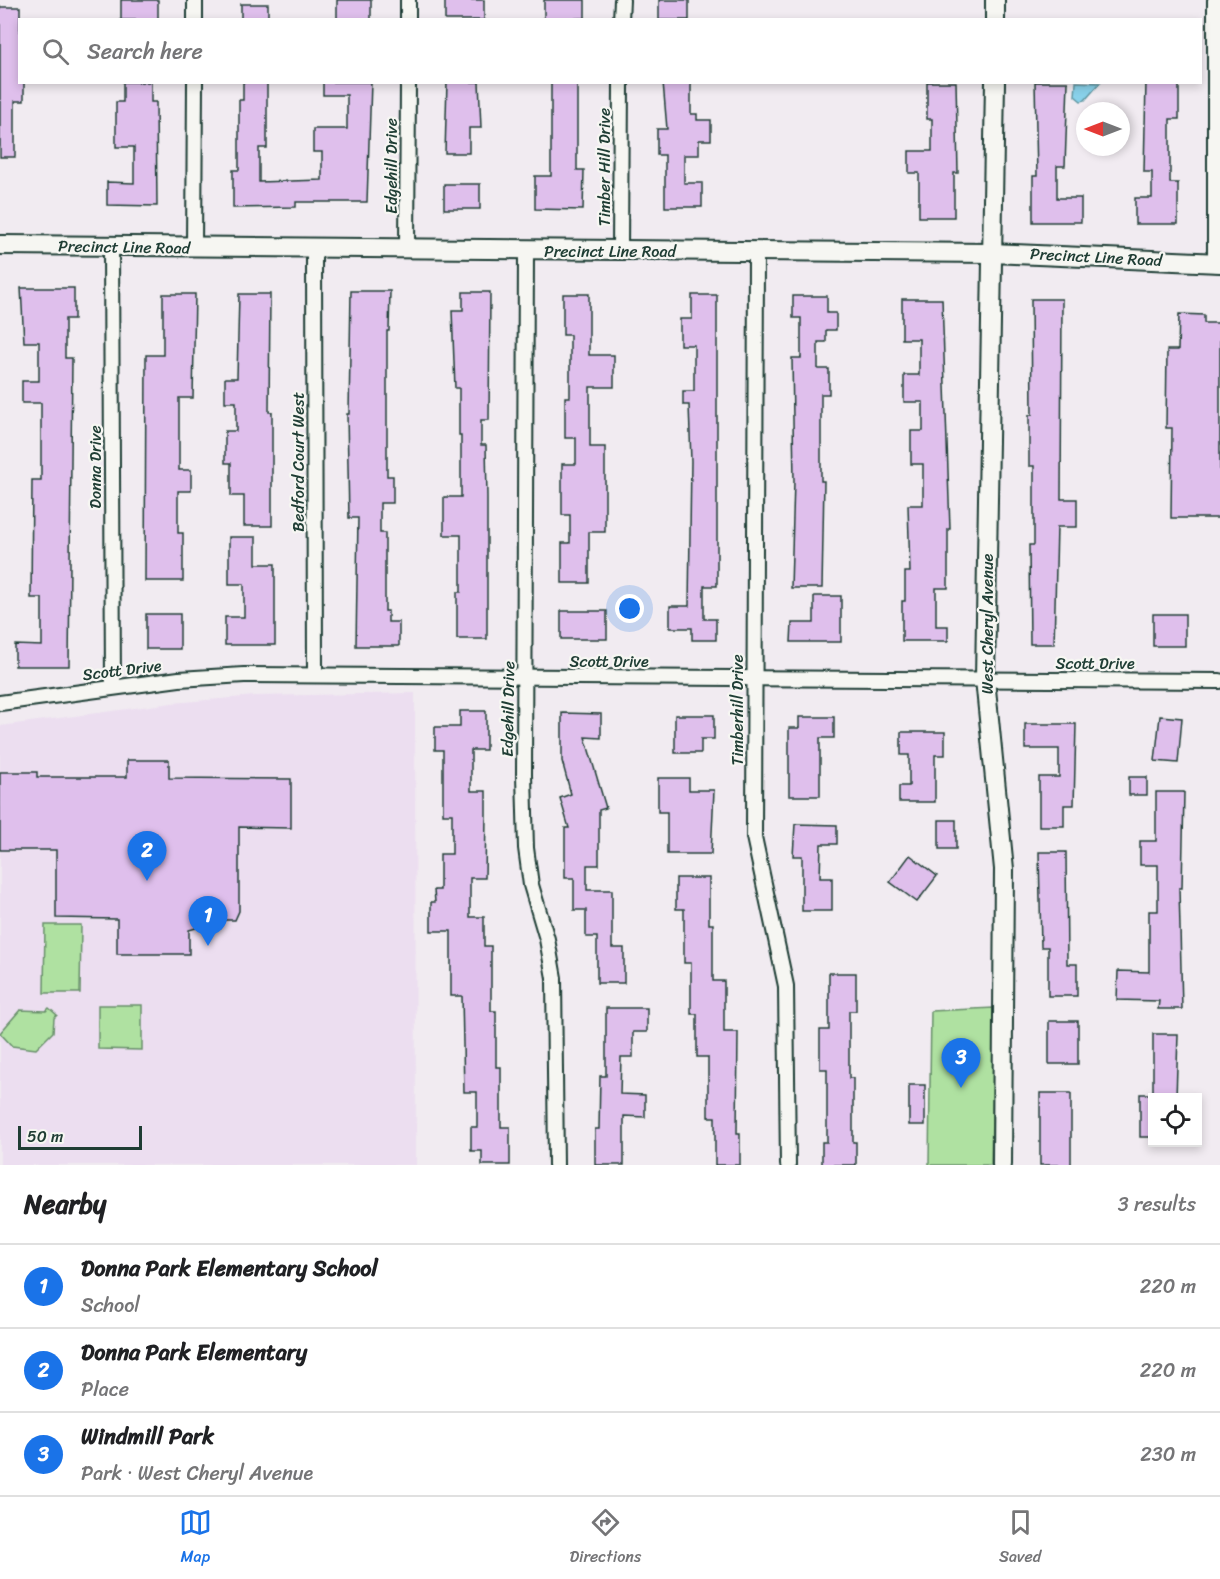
<!DOCTYPE html>
<meta charset="utf-8">
<style>
body{margin:0;font-family:Sriracha,sans-serif;background:#f2f2f2;color:#202124}
.controls{position:absolute;right:18px;bottom:18px;display:grid;overflow:hidden;border-radius:0px;box-shadow:0 3px 9px #0003}
.controls button{width:54px;height:54px;display:grid;place-items:center;padding:0;border:0;border-bottom:2px solid #e0e0e0;background:#fff;color:#202124;font:30px sans-serif}
.compass{position:absolute;left:1076px;top:102px;width:54px;height:54px;border-radius:50%;background:#fff;box-shadow:0 3px 9px #0003;rotate:270deg}
.scale{position:absolute;left:18px;bottom:15px;width:124px;box-sizing:border-box;padding-left:6px;border:3px solid #1f3d34;border-top:0;font-size:16px;line-height:21px;white-space:nowrap;color:#1f3d34;-webkit-text-stroke:4px #f6f6f2;paint-order:stroke}
.you{position:absolute;left:630px;top:609px;width:21px;height:21px;margin:-15px;border:4px solid #fff;border-radius:50%;background:#1a73e8;box-shadow:0 0 0 9px #1a73e833}
.badge{display:grid;place-items:center;width:39px;height:39px;border-radius:50%;background:#1a73e8;color:#fff;font-size:20px;font-weight:700}
.pin{position:absolute;translate:-50% -50px;filter:drop-shadow(0 2px 3px #0008)}
.pin::after{content:'';position:absolute;top:32px;width:21px;height:18px;background:inherit;clip-path:polygon(0 0,100% 0,50% 100%)}
.list{margin:0;padding:0;list-style:none}
h2{display:flex;justify-content:space-between;align-items:center;height:78px;margin:0;padding:0 24px;font-size:26px}
h2 small{font-size:20px;font-weight:400;color:#757577}
.list li{display:grid;grid-template-columns:39px 1fr auto;gap:18px;align-items:center;box-sizing:border-box;height:84px;padding:0 24px;border-top:2px solid #e0e0e0}
.list b{display:block;font-size:22px;white-space:nowrap}
.list p{margin:0;font-size:20px;white-space:nowrap;color:#757577}
.list em{font-size:20px;font-style:normal;color:#757577}
.icon{flex:none;width:33px;height:33px;fill:none;stroke:currentColor;stroke-width:2;stroke-linecap:round;stroke-linejoin:round}
.map{position:relative;flex:none;width:1220px;height:1165px;overflow:hidden}
.search{position:absolute;background:#fff;box-shadow:0 3px 9px #0003;left:18px;right:18px;top:18px;height:66px;display:flex;align-items:center;gap:15px;box-sizing:border-box;padding:0 21px;border-radius:0px;color:#757577;font-size:22px}
.sheet{height:330px;background:#fff}
nav{display:flex;justify-content:space-around;align-items:center;box-sizing:border-box;height:84px;border-top:2px solid #e0e0e0;background:#fff;font-size:16px;color:#757577}
nav a{display:grid;justify-items:center;gap:3px}
nav .on{color:#1a73e8}
.map>svg:first-child{display:block}
</style>
<div class="map">
<svg width="1220" height="1165" viewBox="0 0 1220 1165">
<rect width="100%" height="100%" fill="#f1ebf1"/>
<filter id="ink" filterUnits="userSpaceOnUse"><feTurbulence type="fractalNoise" baseFrequency=".0167" numOctaves="2"/><feDisplacementMap in="SourceGraphic" scale="12" xChannelSelector="R" yChannelSelector="G"/><feConvolveMatrix kernelMatrix="1 2 1 2 8 2 1 2 1" color-interpolation-filters="sRGB"/></filter>
<g filter="url(#ink)">
<polygon fill="#ecdef0" points="415,693 416,1165 0,1165 0,726 172,703 255,696"/>
<g fill="#afe1a1" stroke="#678f6a" stroke-width="1.5">
<polygon points="45,925 81,925 80,993 44,993"/>
<polygon points="98,1005 142,1005 142,1050 98,1049"/>
<polygon points="49,1008 57,1015 54,1018 53,1032 36,1049 12,1046 0,1033 20,1010 46,1011"/>
<polygon points="994,1008 991,1165 929,1165 931,1011"/>
</g>
<polygon fill="#89d1ea" stroke="#5f96a1" stroke-width="1.5" points="1076,83 1076,82 1100,83 1085,100 1081,101 1075,96"/>
<g fill="#dfbfec" stroke="#1f3d34" stroke-width="1.5">
<rect x="121" y="0" width="37" height="20"/>
<rect x="337" y="0" width="34" height="20"/>
<rect x="445" y="0" width="39" height="20"/>
<polygon points="544,0 585,0 585,18 544,20"/>
<rect x="659" y="0" width="30" height="20"/>
<rect x="241" y="4" width="27" height="16"/>
<polygon points="0,7 20,7 20,82 24,82 24,101 15,101 15,157 0,157"/>
<polygon points="123,82 151,82 151,102 156,102 157,206 107,205 107,182 134,183 134,147 116,147 116,102 123,102"/>
<polygon points="243,82 267,82 267,148 259,148 259,182 322,180 322,152 313,152 313,129 347,129 347,95 323,95 323,82 371,82 367,202 296,202 296,207 233,208 233,170 239,170 239,100 243,100"/>
<polygon points="447,82 479,82 481,128 469,128 469,153 445,153"/>
<polygon points="551,82 577,82 577,170 584,170 583,210 535,209 535,176 551,176"/>
<polygon points="663,82 691,82 691,114 697,114 697,120 711,120 711,140 699,140 699,155 684,155 684,183 702,183 702,207 665,207 665,155 657,155 657,129 667,129"/>
<polygon points="927,82 956,82 958,173 954,173 954,217 919,217 919,173 909,173 909,151 932,151 932,119 927,119"/>
<polygon points="1035,82 1068,82 1065,166 1057,166 1057,198 1081,198 1081,222 1033,222 1033,176 1037,176"/>
<polygon points="1146,82 1179,82 1179,119 1170,119 1170,183 1178,183 1178,224 1135,224 1135,198 1152,198 1152,172 1144,172"/>
<rect x="444" y="184" width="36" height="25"/>
<polygon points="21,288 74,288 74,319 65,319 65,358 72,358 69,666 15,666 15,645 42,646 42,598 31,598 32,480 41,480 41,403 22,403 22,381 39,381 39,342 24,342"/>
<polygon points="351,291 390,291 389,331 387,331 387,476 393,476 393,503 380,503 380,533 385,533 385,611 388,611 388,622 399,622 399,646 356,646 358,518 349,518 347,414 349,414"/>
<polygon points="463,292 490,292 489,420 481,420 481,445 486,445 487,497 487,639 457,639 457,592 461,592 461,535 444,535 444,497 461,497 461,435 459,435 459,388 455,388 452,310 463,310"/>
<polygon points="163,294 195,294 193,398 179,398 179,470 191,470 191,491 178,491 178,533 183,533 183,581 145,581 146,355 163,355"/>
<polygon points="239,294 270,294 269,412 272,412 272,526 244,526 244,496 231,496 231,463 225,463 225,431 236,431 236,402 225,402 225,378 237,378"/>
<polygon points="563,294 589,294 589,355 614,355 614,387 590,387 590,447 605,447 605,532 589,532 589,583 562,583 562,543 570,543 570,515 562,515 562,464 576,464 576,438 565,438 565,397 570,397 570,335 563,335"/>
<polygon points="692,295 717,295 717,586 704,586 704,619 716,619 716,640 692,640 692,628 670,628 670,606 689,606 691,461 689,405 683,405 683,391 694,391 694,345 680,345 680,319 692,319"/>
<polygon points="793,296 827,296 827,313 836,313 836,330 826,330 826,342 818,342 818,369 829,369 829,394 821,394 821,481 824,481 822,588 791,588 794,481 792,358 801,358 801,318 793,318"/>
<polygon points="902,299 942,299 950,529 948,529 948,588 936,588 936,626 948,626 948,641 902,641 902,601 905,601 905,572 910,572 908,505 923,505 923,464 911,464 911,431 923,431 923,402 904,402 904,375 919,375 919,339 902,339"/>
<polygon points="1031,299 1062,299 1061,499 1077,499 1077,527 1057,527 1054,644 1030,644 1029,545 1034,545 1034,466 1029,466 1029,415 1032,415"/>
<polygon points="1179,314 1204,315 1204,323 1220,323 1220,518 1171,518 1172,428 1166,428 1167,350 1178,350"/>
<polygon points="229,537 256,537 256,564 275,564 275,645 225,645 225,617 244,617 244,584 229,584"/>
<polygon points="814,596 841,596 841,642 791,642 792,623 814,623"/>
<rect x="561" y="611" width="46" height="28"/>
<rect x="146" y="614" width="34" height="35"/>
<rect x="1153" y="614" width="32" height="32"/>
<polygon points="460,711 486,711 486,750 471,750 471,791 486,791 486,814 485,878 470,878 470,917 484,917 484,946 491,946 491,1011 496,1011 496,1067 501,1067 501,1127 510,1127 510,1165 482,1165 482,1151 471,1151 471,1127 477,1127 477,1092 464,1092 462,996 451,996 451,931 431,931 431,902 435,902 434,890 440,890 440,854 452,854 452,814 443,814 443,750 435,750 435,727 460,727"/>
<polygon points="562,713 601,714 601,738 585,737 606,808 599,810 599,865 587,865 587,890 612,890 612,948 624,948 624,983 597,983 597,937 586,937 586,910 574,910 574,878 565,878 565,828 569,828 560,798 571,794 562,761"/>
<polygon points="675,715 714,715 714,739 701,739 701,753 675,753"/>
<polygon points="1160,716 1182,718 1178,763 1155,761"/>
<polygon points="799,717 834,717 834,738 820,738 820,796 789,796 789,728 799,728"/>
<polygon points="1025,724 1076,724 1074,805 1064,805 1064,826 1039,826 1039,777 1059,777 1059,749 1025,749"/>
<polygon points="901,732 945,732 945,755 935,755 935,802 899,802 899,786 909,786 909,755 901,755"/>
<polygon points="127,760 169,760 169,778 291,779 291,828 239,827 239,911 235,920 196,920 196,928 189,930 189,954 117,954 117,919 56,918 56,850 0,850 0,772 37,772 37,777 127,777"/>
<rect x="1129" y="777" width="18" height="18"/>
<polygon points="658,778 689,778 689,790 714,790 711,854 667,854 667,812 658,812"/>
<polygon points="1156,792 1184,792 1182,888 1179,888 1182,1009 1158,1009 1159,1001 1117,1000 1118,971 1149,972 1149,911 1158,911 1158,865 1140,865 1140,841 1156,841"/>
<rect x="939" y="820" width="17" height="29"/>
<polygon points="795,824 837,825 837,844 821,844 820,878 832,878 832,911 802,911 802,856 793,856"/>
<polygon points="1039,852 1066,852 1067,964 1077,964 1077,996 1048,996 1048,947 1041,947"/>
<polygon points="910,855 937,876 917,902 890,882"/>
<polygon points="676,878 709,878 709,924 713,924 713,981 724,981 724,1032 738,1032 737,1133 740,1133 740,1165 715,1165 715,1117 708,1117 708,1057 697,1057 697,1014 691,1014 691,963 684,963 684,909 676,909"/>
<polygon points="829,973 856,973 856,1011 849,1011 849,1078 853,1078 853,1142 856,1142 856,1165 822,1165 822,1142 827,1142 827,1069 820,1069 820,1030 829,1030"/>
<polygon points="606,1008 647,1008 647,1032 633,1032 633,1057 621,1057 620,1094 645,1095 645,1117 624,1116 624,1165 595,1165 595,1129 599,1129 600,1076 606,1076"/>
<rect x="1049" y="1021" width="29" height="43"/>
<polygon points="1153,1034 1178,1034 1176,1098 1153,1098"/>
<rect x="909" y="1085" width="16" height="40"/>
<rect x="1040" y="1093" width="31" height="72"/>
<rect x="1140" y="1094" width="12" height="43"/>
</g>
<g fill="none" stroke-linecap="round" stroke-linejoin="round">
<defs>
<g id="street">
<polyline points="195,20 195,0"/>
<polyline points="408,20 408,0"/>
<polyline points="621,20 622,0"/>
<polyline points="111,246 113,687"/>
<polyline points="194,248 195,82"/>
<polyline points="314,249 315,675"/>
<polyline points="407,250 408,82"/>
<polyline points="526,250 524,775 526,848 531,885 547,939 554,978 556,1165"/>
<polyline points="620,251 621,82"/>
<polyline points="756,252 754,837 786,986 788,1165"/>
<polyline points="1215,263 1215,0"/>
<polyline points="0,703 179,679 244,675 1220,681"/>
</g>
<g id="secondary">
<polyline points="995,20 995,0"/>
<polyline points="995,82 985,679 1004,869 1002,1165"/>
<polyline points="0,245 992,253 1220,263"/>
</g>
</defs>
<use href="#street" stroke="#1f3d34" stroke-width="18"/>
<use href="#secondary" stroke="#1f3d34" stroke-width="22"/>
<use href="#street" stroke="#f6f6f2" stroke-width="14"/>
<use href="#secondary" stroke="#f6f6f2" stroke-width="18"/>
</g>
</g>
<g text-anchor="middle" dominant-baseline="central" stroke-width="4.5" stroke-linejoin="round" paint-order="stroke">
<g font-size="16" fill="#1f3d34" stroke="#f6f6f2">
<text transform="translate(391 166) rotate(-90)">Edgehill Drive</text>
<text transform="translate(604 167) rotate(-90)">Timber Hill Drive</text>
<text transform="translate(124 247) rotate(1)">Precinct Line Road</text>
<text x="610" y="251">Precinct Line Road</text>
<text transform="translate(1096 257) rotate(3)">Precinct Line Road</text>
<text transform="translate(298 462) rotate(-90)">Bedford Court West</text>
<text transform="translate(95 467) rotate(-90)">Donna Drive</text>
<text transform="translate(987 624) rotate(-90)">West Cheryl Avenue</text>
<text x="609" y="661">Scott Drive</text>
<text x="1095" y="663">Scott Drive</text>
<text transform="translate(122 670) rotate(-7)">Scott Drive</text>
<text transform="translate(508 709) rotate(-89)">Edgehill Drive</text>
<text transform="translate(737 710) rotate(-90)">Timberhill Drive</text>
</g>
</g>
</svg>
<div class="controls">
<button><svg class="icon" aria-label="locate" viewBox="0 0 24 24"><circle cx="12" cy="12" r="6"/><path d="M12 2v4M12 18v4M2 12h4M18 12h4"/></svg></button>
</div>
<svg class="compass" viewBox="-18 -18 36 36"><path d="M0-13l5 13h-10z" fill="#e53935"/><path d="M0 13l5-13h-10z" fill="#757577"/></svg>
<div class="scale">50 m</div>
<div class="you"></div>
<div class="pin badge" style="left:208px;top:946px">1</div>
<div class="pin badge" style="left:147px;top:881px">2</div>
<div class="pin badge" style="left:961px;top:1088px">3</div>
<div class="search"><svg class="icon" aria-label="search" viewBox="0 0 24 24"><circle cx="10" cy="10" r="6"/><path d="M15 15l6 6"/></svg>Search here</div>
</div>
<section class="sheet">
<h2>Nearby<small>3 results</small></h2>
<ul class="list">
<li><span class="badge">1</span><div><b>Donna Park Elementary School</b><p>School</p></div><em>220 m</em></li>
<li><span class="badge">2</span><div><b>Donna Park Elementary</b><p>Place</p></div><em>220 m</em></li>
<li><span class="badge">3</span><div><b>Windmill Park</b><p>Park · West Cheryl Avenue</p></div><em>230 m</em></li>
</ul>
</section>
<nav>
<a class="on"><svg class="icon" aria-label="map" viewBox="0 0 24 24"><path d="M3 6l6-2 6 2 6-2v14l-6 2-6-2-6 2zM9 4v14M15 6v14"/></svg>Map</a>
<a><svg class="icon" aria-label="directions" viewBox="0 0 24 24"><path d="M12 3l9 9-9 9-9-9zM9 14v-3h6M13 9l2 2-2 2"/></svg>Directions</a>
<a><svg class="icon" aria-label="saved" viewBox="0 0 24 24"><path d="M7 4h10v16l-5-4-5 4z"/></svg>Saved</a>
</nav>
